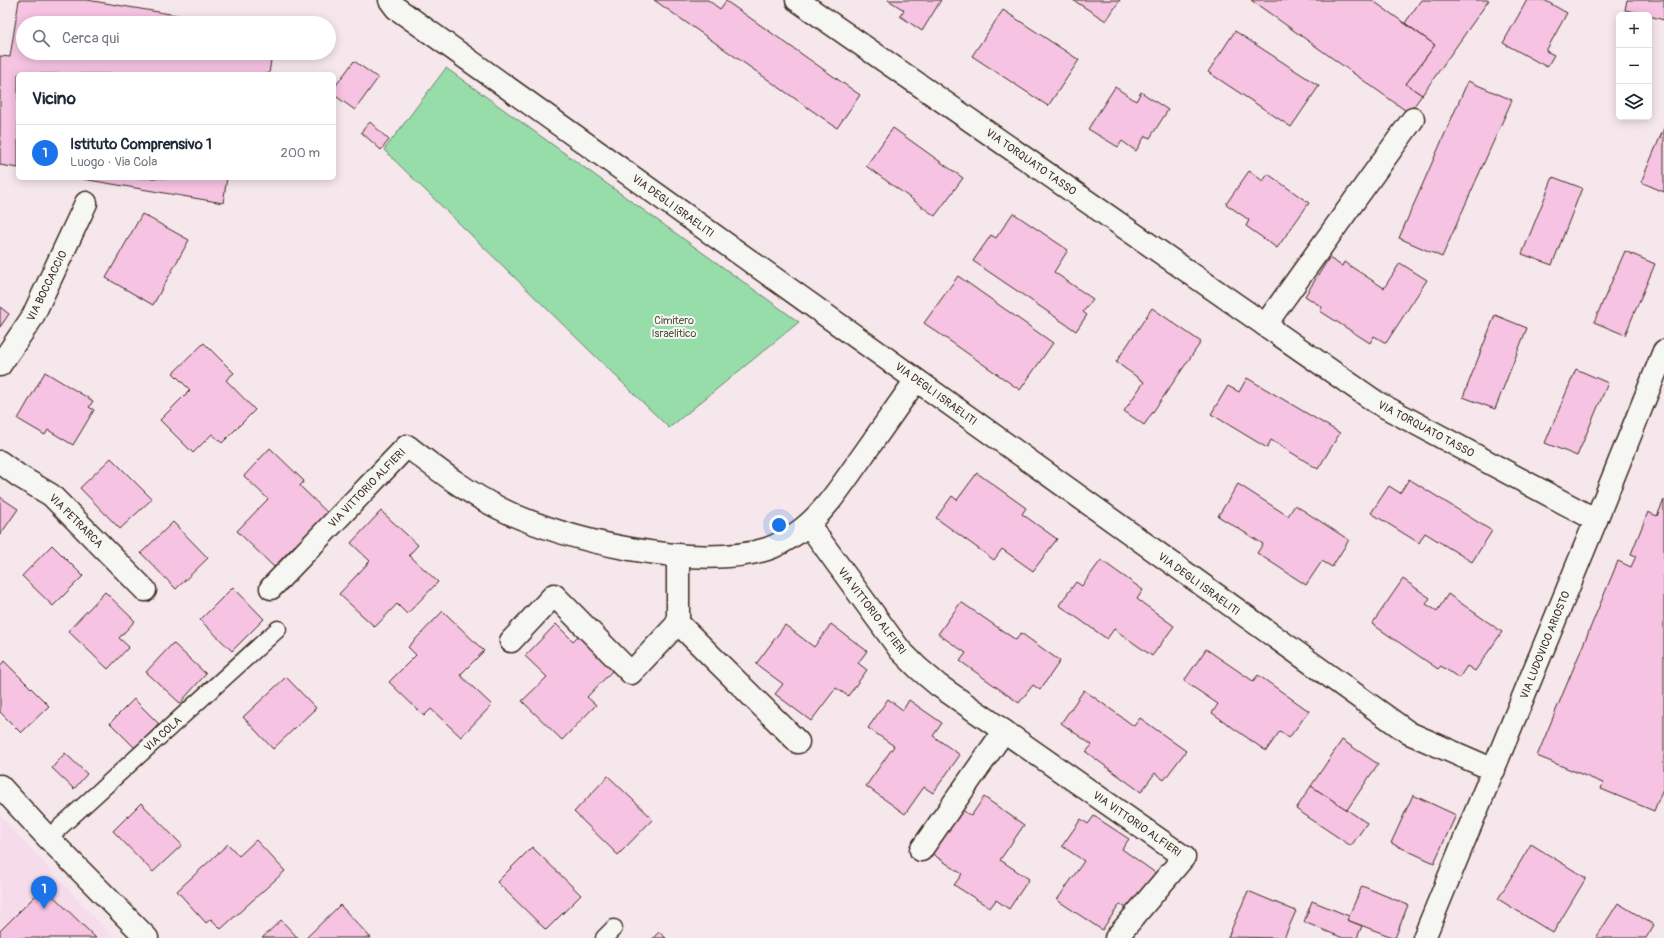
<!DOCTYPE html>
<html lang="it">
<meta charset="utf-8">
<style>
body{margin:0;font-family:Pangolin,sans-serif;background:#f6f6f7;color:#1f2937}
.controls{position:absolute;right:12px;top:12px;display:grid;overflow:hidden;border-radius:6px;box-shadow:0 2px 10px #0003}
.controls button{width:36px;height:36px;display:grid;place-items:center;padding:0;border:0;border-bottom:1px solid #e0e1e3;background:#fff;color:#1f2937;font:20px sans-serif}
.you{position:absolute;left:779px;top:525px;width:14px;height:14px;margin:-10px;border:3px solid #fff;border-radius:50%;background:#1a73e8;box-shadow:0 0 0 6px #1a73e833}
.badge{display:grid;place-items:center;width:26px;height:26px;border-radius:50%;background:#1a73e8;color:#fff;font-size:13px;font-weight:700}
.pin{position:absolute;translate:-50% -33px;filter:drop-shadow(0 1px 2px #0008)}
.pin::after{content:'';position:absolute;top:21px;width:14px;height:12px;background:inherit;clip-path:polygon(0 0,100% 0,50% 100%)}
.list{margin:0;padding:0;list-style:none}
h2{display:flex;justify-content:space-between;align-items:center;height:52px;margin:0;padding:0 16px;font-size:17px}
h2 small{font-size:13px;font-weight:400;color:#747a83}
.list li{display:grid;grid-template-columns:26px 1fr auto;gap:12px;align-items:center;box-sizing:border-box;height:56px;padding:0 16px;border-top:1px solid #e0e1e3}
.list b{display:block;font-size:15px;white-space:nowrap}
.list p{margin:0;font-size:13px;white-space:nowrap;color:#747a83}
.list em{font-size:13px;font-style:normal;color:#747a83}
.icon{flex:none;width:22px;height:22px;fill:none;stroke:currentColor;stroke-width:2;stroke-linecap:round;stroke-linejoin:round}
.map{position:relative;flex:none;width:1664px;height:938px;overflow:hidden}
.search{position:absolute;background:#fff;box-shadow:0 2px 10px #0003;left:16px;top:16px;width:320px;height:44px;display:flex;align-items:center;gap:10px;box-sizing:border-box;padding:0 14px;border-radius:22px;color:#747a83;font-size:15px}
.panel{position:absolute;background:#fff;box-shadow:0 2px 10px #0003;left:16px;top:72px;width:320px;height:108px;border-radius:6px}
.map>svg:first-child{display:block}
</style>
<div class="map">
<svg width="1664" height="938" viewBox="0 0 1664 938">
<rect width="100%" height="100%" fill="#f6e7ed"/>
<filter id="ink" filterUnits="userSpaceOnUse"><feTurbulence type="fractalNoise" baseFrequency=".025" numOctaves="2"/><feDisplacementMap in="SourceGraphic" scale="8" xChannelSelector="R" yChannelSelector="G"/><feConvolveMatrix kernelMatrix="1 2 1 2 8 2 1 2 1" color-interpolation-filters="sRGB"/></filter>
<g filter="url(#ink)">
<polygon fill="#f6dcea" points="0,815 113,938 0,938"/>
<polygon fill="#97ddaa" stroke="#698464" points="446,68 799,322 669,428 384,150"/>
<g fill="#f6c3e2" stroke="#3b2a1e">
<polygon points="19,0 87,0 224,23 23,23 23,53 272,53 269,74 18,74 18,168 0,165 0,56 10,57"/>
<polygon points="654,0 708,0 720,9 726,1 860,95 837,128"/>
<polygon points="888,0 941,0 922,31 900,16 904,10"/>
<polygon points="1073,0 1120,0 1106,21"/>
<polygon points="1251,0 1372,0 1435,45 1406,84 1422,95 1409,113"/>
<polygon points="1421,0 1489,0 1422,95 1406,84 1435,45 1405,23"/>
<polygon points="1527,0 1544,0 1567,13 1546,51 1554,55 1547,67 1503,43"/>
<polygon points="1627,0 1664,0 1664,20 1649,16 1649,15 1625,10"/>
<polygon points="1003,10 1079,60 1048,106 972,56"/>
<polygon points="1235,31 1319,86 1291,127 1208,72"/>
<polygon points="354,61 378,78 355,110 334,95 334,88"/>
<polygon points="1468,81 1512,100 1442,257 1399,238"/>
<polygon points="1115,87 1136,101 1141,92 1168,110 1150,138 1145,136 1136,151 1122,141 1118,147 1088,129"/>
<polygon points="370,122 389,140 381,150 361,132"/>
<polygon points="893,128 963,178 935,216 866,166"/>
<polygon points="1664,128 1664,192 1641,182"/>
<polygon points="1249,171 1263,181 1268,174 1309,203 1277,248 1246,226 1249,220 1226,204"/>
<polygon points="1553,177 1582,188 1552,265 1522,254"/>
<polygon points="77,178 227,178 223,203"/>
<polygon points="1013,213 1068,250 1054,272 1093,299 1083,312 1087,315 1076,331 973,261 991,235 996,238"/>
<polygon points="142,214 189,240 153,305 106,278"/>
<polygon points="1625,251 1655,264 1625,335 1594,322"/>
<polygon points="1329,258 1342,266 1344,262 1384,288 1400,263 1427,280 1386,343 1374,336 1370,343 1320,311 1322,307 1305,296"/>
<polygon points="958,276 1053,343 1020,390 924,323"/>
<polygon points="0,307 9,314 0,327"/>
<polygon points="1152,308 1201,342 1144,425 1124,411 1144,382 1116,362"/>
<polygon points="1495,315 1527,328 1495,409 1463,397"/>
<polygon points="204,343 234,373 226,380 255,410 222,443 212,434 193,453 160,420 190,390 173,373"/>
<polygon points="1576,369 1608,383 1577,456 1545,443"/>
<polygon points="45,372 93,401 89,407 94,410 73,445 48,430 45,435 18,419"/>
<polygon points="1247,378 1340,433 1318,469 1271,440 1267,448 1211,414 1228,386 1239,392"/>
<polygon points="270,448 304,481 300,486 333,518 300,551 295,545 274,567 237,531 268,499 244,476"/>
<polygon points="111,458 152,499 120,529 80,488"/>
<polygon points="977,473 1026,508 1022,514 1057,539 1033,571 1002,549 994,560 936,518 952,496 957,500"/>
<polygon points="1409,479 1492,531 1472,562 1425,533 1419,543 1371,513 1389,486 1400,493"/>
<polygon points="1238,484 1288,516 1295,505 1349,540 1332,567 1322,561 1306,585 1257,553 1263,544 1218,516"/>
<polygon points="0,497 18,509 0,535"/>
<polygon points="1664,500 1664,786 1654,811 1601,789 1603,783 1537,756 1618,561 1631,567 1636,556 1631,554 1648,512 1657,516"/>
<polygon points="381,511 418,545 409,555 438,582 407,614 397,604 375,627 339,594 370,561 351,543"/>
<polygon points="173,522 208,558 176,589 141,553"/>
<polygon points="52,545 83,576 53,606 22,576"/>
<polygon points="1101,560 1143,590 1137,599 1174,626 1152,656 1114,629 1107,639 1059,605 1076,582 1082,586"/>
<polygon points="1403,579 1430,598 1426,604 1437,611 1448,594 1502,632 1475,671 1467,666 1459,678 1441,666 1438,669 1372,624"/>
<polygon points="233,587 264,619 232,651 200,620"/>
<polygon points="105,592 135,621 119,638 129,647 108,669 68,631"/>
<polygon points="961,602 1016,640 1021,633 1060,661 1040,690 1033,685 1019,703 960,661 966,653 938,634"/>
<polygon points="443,611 484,651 460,675 492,705 461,737 431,709 424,716 389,682 416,655 408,647"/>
<polygon points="556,624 573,641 579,635 614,669 587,697 596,705 562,740 522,701 547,677 525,656"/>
<polygon points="831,624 867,651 858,663 867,670 848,696 836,688 811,721 775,694 783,684 756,664 785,625 814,647"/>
<polygon points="173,643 206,674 180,703 146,672"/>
<polygon points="1206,649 1253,681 1258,675 1309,711 1289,738 1280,731 1266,751 1212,713 1218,704 1184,681"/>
<polygon points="4,661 49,706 21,733 0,712 0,666"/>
<polygon points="286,677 316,708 273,749 243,717"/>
<polygon points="1084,690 1134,726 1140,718 1186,751 1164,780 1155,773 1141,792 1086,752 1092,745 1061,723"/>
<polygon points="134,699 159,724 135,748 110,723"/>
<polygon points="888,699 903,710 909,700 942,723 933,736 960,755 933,793 924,787 905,814 866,786 894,746 868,728"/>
<polygon points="1342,740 1378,764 1347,810 1311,786"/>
<polygon points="65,753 87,774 74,789 52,768"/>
<polygon points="608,776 653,819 618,855 574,812"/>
<polygon points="1311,786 1367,823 1351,846 1296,809"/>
<polygon points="1413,795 1456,815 1434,863 1391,843"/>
<polygon points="984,797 1024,825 1000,860 1029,879 1009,909 996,900 990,908 954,885 962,874 931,853 961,809 971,816"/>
<polygon points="141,803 182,845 153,872 113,831"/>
<polygon points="1094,816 1129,839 1122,849 1157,874 1132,912 1120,904 1102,930 1057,900 1084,861 1062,846 1081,819 1088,824"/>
<polygon points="256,840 285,871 221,929 211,919 206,923 177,891 228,844 239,856"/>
<polygon points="1531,844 1586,878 1553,933 1498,899"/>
<polygon points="532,847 581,895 546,930 497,882"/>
<polygon points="1362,886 1408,905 1395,938 1347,920"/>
<polygon points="44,887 96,938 0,938 0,931"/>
<polygon points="1248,891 1296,911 1284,938 1228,937"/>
<polygon points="1312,901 1349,916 1347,920 1362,926 1357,938 1343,938 1304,922"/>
<polygon points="1618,903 1654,925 1646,938 1596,938"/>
<polygon points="340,905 371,938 306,938"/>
<polygon points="281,920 298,938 262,938"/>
<polygon points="659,932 666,938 653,938"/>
</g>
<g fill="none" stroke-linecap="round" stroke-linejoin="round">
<defs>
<g id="service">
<polyline points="48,838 278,629"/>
<polyline points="604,938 614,928"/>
</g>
<g id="minor">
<polyline points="390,0 396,8 908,374 1409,733 1494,770"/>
<polyline points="797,0 1376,402 1596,520"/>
<polyline points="1265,325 1413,119"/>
<polyline points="0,365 32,318 86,203"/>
<polyline points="0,462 19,476 51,495 145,590"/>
<polyline points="809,525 900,650 918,668 938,685 1184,857 1116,938"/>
<path d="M271,588L407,446C436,468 466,492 499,508C563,541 698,571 767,549C777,546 788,539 797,533C823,515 841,486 859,461C878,434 897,407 916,380"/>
<polyline points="678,623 798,742"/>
<polyline points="511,641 554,595 631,673 678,623 678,555"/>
<polyline points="0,786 48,838 147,938"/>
<polyline points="921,850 1004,731"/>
<polyline points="1424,938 1596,520 1664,351"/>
</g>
</defs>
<use href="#service" stroke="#3b2a1e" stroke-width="19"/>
<use href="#minor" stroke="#3b2a1e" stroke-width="25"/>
<use href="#service" stroke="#f6f6f2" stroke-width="16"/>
<use href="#minor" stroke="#f6f6f2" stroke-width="22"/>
</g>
</g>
<g text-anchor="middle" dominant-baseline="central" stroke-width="4" stroke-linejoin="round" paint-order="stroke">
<g font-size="11" fill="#3b2a1e" stroke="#f6f6f2">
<text transform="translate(1031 162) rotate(35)">VIA TORQUATO TASSO</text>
<text transform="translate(673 206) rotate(36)">VIA DEGLI ISRAELITI</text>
<text transform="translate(47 286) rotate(-64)">VIA BOCCACCIO</text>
<text transform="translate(936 394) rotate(36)">VIA DEGLI ISRAELITI</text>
<text transform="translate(1426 429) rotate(28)">VIA TORQUATO TASSO</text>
<text transform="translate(367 488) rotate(-46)">VIA VITTORIO ALFIERI</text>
<text transform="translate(76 521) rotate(45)">VIA PETRARCA</text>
<text transform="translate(1199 584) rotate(36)">VIA DEGLI ISRAELITI</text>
<text transform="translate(872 611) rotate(53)">VIA VITTORIO ALFIERI</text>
<text transform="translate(1545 645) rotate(-68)">VIA LUDOVICO ARIOSTO</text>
<text transform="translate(163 734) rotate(-42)">VIA COLA</text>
<text transform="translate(1137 824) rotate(35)">VIA VITTORIO ALFIERI</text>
</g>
<g font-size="11" fill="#525741" stroke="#f6f6f2">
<text x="674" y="320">Cimitero<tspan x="674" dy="13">Israelitico</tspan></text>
</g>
</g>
</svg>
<div class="controls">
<button>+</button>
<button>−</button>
<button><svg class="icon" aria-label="layers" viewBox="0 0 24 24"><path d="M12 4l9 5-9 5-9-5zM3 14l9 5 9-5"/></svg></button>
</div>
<div class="you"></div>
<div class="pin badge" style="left:44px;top:909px">1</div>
<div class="search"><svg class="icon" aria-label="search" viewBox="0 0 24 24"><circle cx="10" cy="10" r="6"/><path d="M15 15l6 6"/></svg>Cerca qui</div>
<section class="panel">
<h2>Vicino<small></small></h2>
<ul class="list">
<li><span class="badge">1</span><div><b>Istituto Comprensivo 1</b><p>Luogo · Via Cola</p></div><em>200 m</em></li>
</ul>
</section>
</div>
